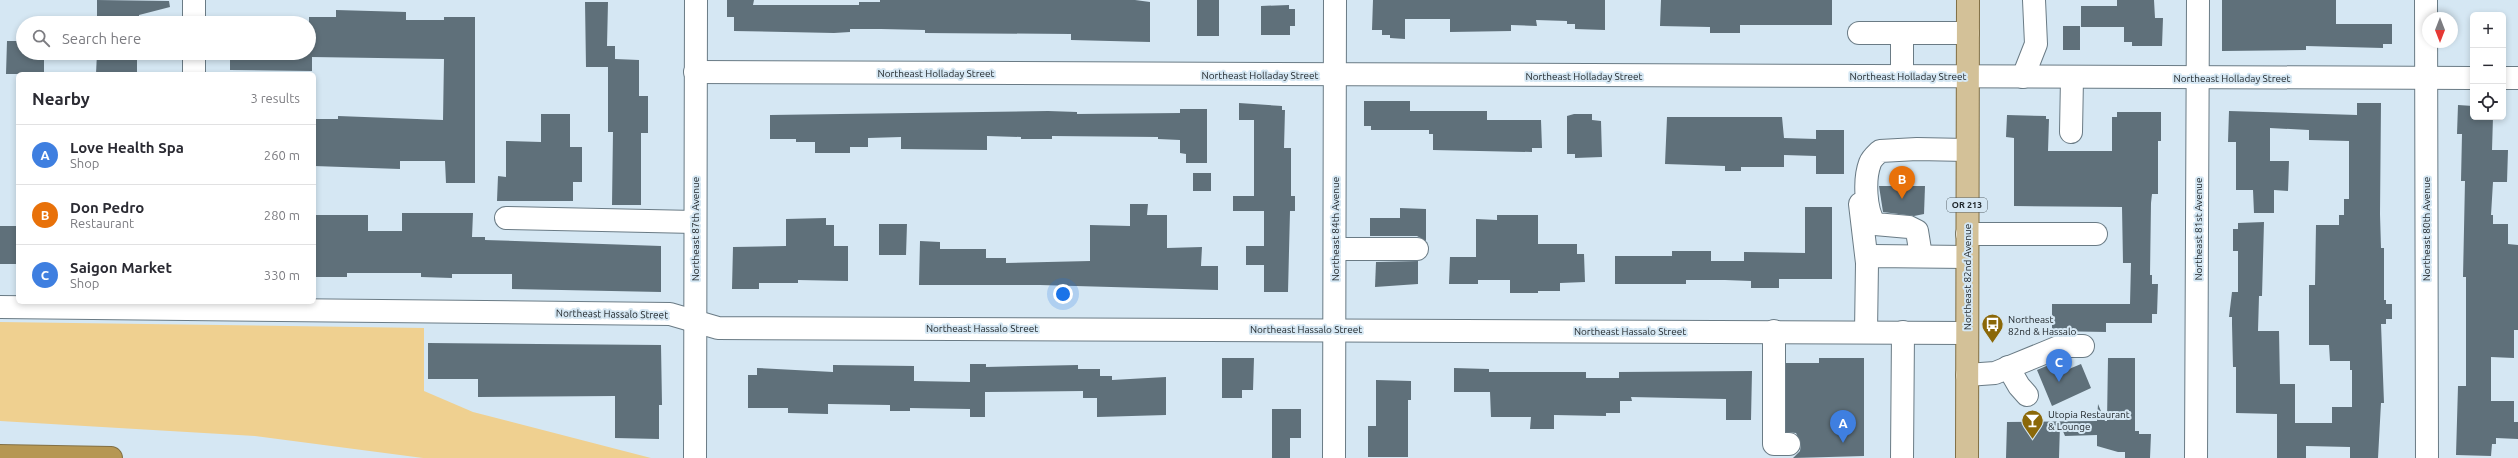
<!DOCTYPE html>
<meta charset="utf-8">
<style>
body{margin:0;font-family:Ubuntu,sans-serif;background:#f7f7f7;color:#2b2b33}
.controls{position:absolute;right:12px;top:12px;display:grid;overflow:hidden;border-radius:6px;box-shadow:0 2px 6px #0003}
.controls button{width:36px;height:36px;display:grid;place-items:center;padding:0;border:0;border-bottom:1px solid #e1e1e2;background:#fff;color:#2b2b33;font:20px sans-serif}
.compass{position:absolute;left:2422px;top:12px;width:36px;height:36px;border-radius:50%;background:#fff;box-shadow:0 2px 6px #0003;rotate:180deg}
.you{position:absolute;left:1063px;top:294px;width:14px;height:14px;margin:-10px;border:3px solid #fff;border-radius:50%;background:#1a73e8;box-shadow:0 0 0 6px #1a73e833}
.badge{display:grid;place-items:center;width:26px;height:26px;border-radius:50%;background:#ea580c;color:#fff;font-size:13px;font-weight:700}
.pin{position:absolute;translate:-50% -33px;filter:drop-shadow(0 1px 2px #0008)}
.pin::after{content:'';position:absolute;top:21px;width:14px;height:12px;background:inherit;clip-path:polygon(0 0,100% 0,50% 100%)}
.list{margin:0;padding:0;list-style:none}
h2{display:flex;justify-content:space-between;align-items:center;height:52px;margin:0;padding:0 16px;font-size:17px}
h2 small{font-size:13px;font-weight:400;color:#7c7c81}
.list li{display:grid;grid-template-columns:26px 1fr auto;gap:12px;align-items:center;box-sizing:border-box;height:60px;padding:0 16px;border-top:1px solid #e1e1e2}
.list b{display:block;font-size:15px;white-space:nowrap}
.list p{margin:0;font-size:13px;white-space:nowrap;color:#7c7c81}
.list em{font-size:13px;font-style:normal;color:#7c7c81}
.icon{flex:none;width:22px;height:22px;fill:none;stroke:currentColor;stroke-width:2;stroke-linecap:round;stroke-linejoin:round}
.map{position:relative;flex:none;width:2518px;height:458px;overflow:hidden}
.search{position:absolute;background:#fff;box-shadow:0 2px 6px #0003;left:16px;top:16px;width:300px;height:44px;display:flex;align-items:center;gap:10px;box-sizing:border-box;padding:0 14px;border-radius:22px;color:#7c7c81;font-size:15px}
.panel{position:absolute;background:#fff;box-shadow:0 2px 6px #0003;left:16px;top:72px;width:300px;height:232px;border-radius:6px}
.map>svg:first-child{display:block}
</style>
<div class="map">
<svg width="2518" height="458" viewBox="0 0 2518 458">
<rect width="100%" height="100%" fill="#d5e7f3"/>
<polygon fill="#efd090" points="0,322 424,328 424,391 473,412 651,458 423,458 255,436 0,421"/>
<g fill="#5f707a">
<polygon points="97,0 169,1 170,7 139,15 139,23 97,23"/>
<polygon points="727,0 754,0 753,5 859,5 859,2 880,2 880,0 1135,0 1150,2 1150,42 1071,40 1071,34 925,33 925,30 881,29 850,29 850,32 834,33 734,31 734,17 727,17"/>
<rect x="1197" y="0" width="22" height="36"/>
<polygon points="1373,0 1605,0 1605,30 1575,29 1575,24 1567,24 1567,21 1536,20 1537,26 1511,25 1511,31 1450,32 1450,19 1405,19 1405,39 1390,38 1390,35 1382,35 1382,30 1372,30"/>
<polygon points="1661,0 1832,0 1832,25 1740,25 1740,33 1710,33 1710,27 1660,26"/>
<polygon points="2117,0 2154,0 2155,18 2163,18 2162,46 2132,46 2132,42 2124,42 2124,27 2081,27 2081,6 2117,6"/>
<polygon points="2222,0 2336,0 2336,24 2392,24 2392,44 2383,44 2383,48 2306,46 2306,50 2222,51"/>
<polygon points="585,2 608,2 607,46 615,46 615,59 639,60 639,96 648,96 648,133 641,133 641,205 612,205 613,132 608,132 608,67 586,67"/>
<polygon points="1289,5 1289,9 1295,9 1295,26 1290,26 1290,35 1261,35 1261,6"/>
<polygon points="336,10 406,12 406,20 444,20 444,17 475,17 475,183 446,183 445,161 400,161 400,169 314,166 314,119 338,119 338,116 443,120 444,59 312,57 312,71 230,70 230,53 309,53 309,17 336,17"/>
<rect x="2063" y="26" width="17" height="24"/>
<polygon points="7,41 23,41 23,53 44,53 44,74 6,74"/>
<polygon points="97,53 137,53 137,74 96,74"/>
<polygon points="1364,101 1410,101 1410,111 1487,111 1487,120 1541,120 1542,148 1532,148 1532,152 1433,150 1433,134 1429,134 1429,130 1371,130 1371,126 1364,126"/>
<polygon points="1239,103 1282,106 1282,110 1285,110 1284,148 1291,148 1291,196 1295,196 1295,211 1290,211 1288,292 1264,292 1264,265 1246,265 1246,246 1264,246 1264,211 1233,211 1233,196 1254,196 1254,120 1239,120"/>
<polygon points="2357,103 2381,103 2380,214 2381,248 2384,248 2384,300 2386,300 2386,304 2392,304 2392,319 2386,319 2386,324 2381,324 2384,403 2381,403 2378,458 2350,458 2350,447 2306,446 2306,458 2277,458 2277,414 2236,413 2236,367 2233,367 2232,324 2232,317 2229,317 2232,292 2238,292 2238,251 2233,251 2233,229 2238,229 2238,223 2264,222 2262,296 2259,296 2258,331 2279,331 2280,384 2295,384 2295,423 2332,423 2332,407 2352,407 2352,370 2350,370 2350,361 2330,361 2329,345 2309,345 2309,285 2315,285 2316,225 2339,225 2339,215 2344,215 2344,199 2349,199 2349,141 2309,140 2309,130 2270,128 2270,161 2289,161 2288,191 2274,190 2274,213 2254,213 2253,190 2236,190 2236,142 2228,142 2229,111 2357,115"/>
<polygon points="2458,105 2473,106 2473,117 2493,117 2492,150 2508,150 2507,182 2493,182 2491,215 2493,215 2493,224 2508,224 2508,244 2518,245 2518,330 2514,330 2514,358 2491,357 2491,401 2514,401 2514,422 2518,422 2518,439 2496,438 2496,444 2492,444 2491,456 2456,455 2458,386 2466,386 2466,277 2463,277 2465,181 2461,181 2462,134 2457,134"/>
<polygon points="1180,109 1207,109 1207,163 1186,163 1186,154 1180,153 1180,140 1158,139 1158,137 1052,136 1052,139 1021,139 1021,137 987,136 987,150 901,149 901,137 868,138 868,147 850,147 850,153 815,153 815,142 796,142 796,139 770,139 770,115 1048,111 1077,112 1077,114 1180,113"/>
<polygon points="2117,112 2161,112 2161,141 2158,141 2158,194 2152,194 2151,203 2150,275 2152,275 2152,284 2158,284 2157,314 2152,314 2152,323 2106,323 2106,332 2052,331 2052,304 2130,304 2131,263 2123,263 2122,207 2014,206 2014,138 2006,137 2007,115 2046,116 2046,119 2049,119 2048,151 2112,151 2112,117 2117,117"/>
<polygon points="541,114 570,114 570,147 582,147 582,182 573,182 573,201 497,201 498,176 506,177 506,141 541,142"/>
<polygon points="1574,114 1592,114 1592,120 1601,121 1602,157 1575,158 1575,154 1567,154 1567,116"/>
<polygon points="1667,117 1782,117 1784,138 1816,139 1816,130 1844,130 1844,174 1816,174 1816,156 1784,155 1784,167 1741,167 1741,171 1725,171 1725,166 1665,164"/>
<rect x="1193" y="173" width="18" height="18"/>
<polygon points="1879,186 1925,186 1924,214 1914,216 1883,212"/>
<polygon points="1130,204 1148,204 1147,215 1167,215 1167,248 1202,247 1201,266 1218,266 1218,290 1040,285 919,285 920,241 940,242 940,249 986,249 986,258 1006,258 1006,263 1090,261 1090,225 1130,226"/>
<polygon points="1805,207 1832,207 1832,279 1779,279 1779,288 1751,288 1751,281 1725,280 1686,280 1686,284 1615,284 1615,256 1672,256 1672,251 1711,251 1711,261 1744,261 1744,252 1805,253"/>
<polygon points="1400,208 1426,209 1426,241 1417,236 1370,236 1370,218 1400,218"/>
<polygon points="402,213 473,213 472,237 485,237 485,240 661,246 661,292 512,289 512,274 452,274 452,278 421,277 421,273 347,273 347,277 315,277 314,215 368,215 368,231 402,231"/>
<polygon points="1497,215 1538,215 1538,244 1577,244 1577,254 1584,254 1585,282 1560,283 1560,291 1538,291 1538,293 1510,293 1510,280 1478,280 1478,284 1449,284 1450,257 1476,257 1476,219 1497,220"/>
<polygon points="826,218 826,225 834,225 834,246 848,246 848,281 798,280 798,283 759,283 759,289 732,289 733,247 786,246 786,219"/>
<polygon points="879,224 907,224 906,255 879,255"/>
<rect x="0" y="226" width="18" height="38"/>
<polygon points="1418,261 1418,284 1375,287 1376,262"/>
<polygon points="428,343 661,345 662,405 659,405 659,439 615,438 615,396 478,397 478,379 428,379"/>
<polygon points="1222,358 1254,358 1253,390 1242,390 1242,398 1222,398"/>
<polygon points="1819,358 1864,358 1864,456 1793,458 1800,451 1801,444 1796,433 1786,432 1786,363 1819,363"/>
<polygon points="2065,358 2069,369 2081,364 2091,388 2052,406 2037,370"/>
<polygon points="2108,358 2135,358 2135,431 2139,431 2139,434 2151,434 2150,458 2125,458 2125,452 2118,452 2097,446 2097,435 2065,436 2060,424 2059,458 2006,458 2007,422 2097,421 2098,404 2105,421 2107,421"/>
<polygon points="970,364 986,364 986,367 1078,365 1078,369 1100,369 1100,376 1112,376 1112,380 1166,377 1166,415 1097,417 1097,398 1083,398 1083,391 985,392 985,417 970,417 970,409 910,408 910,411 890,411 890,405 828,404 828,414 788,413 788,408 748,408 748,375 757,375 757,368 833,372 833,365 914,366 914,381 970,382"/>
<polygon points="1454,368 1489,369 1489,372 1586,372 1586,378 1619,378 1619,372 1752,371 1751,420 1726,420 1726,399 1631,397 1632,401 1620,401 1620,413 1606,413 1606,416 1554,415 1554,429 1530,429 1531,417 1491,417 1490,392 1454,392"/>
<polygon points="1376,380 1411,381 1411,400 1408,400 1408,457 1368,457 1368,426 1376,426"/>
<polygon points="1272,409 1301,409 1301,438 1290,438 1290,458 1272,458"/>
</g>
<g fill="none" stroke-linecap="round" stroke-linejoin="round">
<defs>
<g id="minor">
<polyline points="194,0 194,23"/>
<polyline points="2426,0 2427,458"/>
<polyline points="1859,33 1968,33"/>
<polyline points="1902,33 1902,76"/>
<polyline points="194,53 194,74"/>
<polyline points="695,72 2473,78"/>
<polyline points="2023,77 2036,44 2034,0"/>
<polyline points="2503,78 2518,78"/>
<polyline points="2071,132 2072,78"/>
<polyline points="1860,204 1867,263"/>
<polyline points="506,218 695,222"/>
<polyline points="1967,234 2096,234"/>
<polyline points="1335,249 1417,249"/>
<path d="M1921,256L1917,231L1909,227L1875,224C1865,210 1864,179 1870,163C1872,158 1877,154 1880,151L1917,149L1967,150"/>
<polyline points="0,307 670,314 718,328 1967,333"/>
<polyline points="1774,331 1774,444 1789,444"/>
<polyline points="1866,332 1867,263 1872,256 1967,257"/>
<polyline points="2008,367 2019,386 2027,395"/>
<polyline points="1967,375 1995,373 2061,346 2083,346"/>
<polyline points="695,458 696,0"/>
<polyline points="1334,458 1335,0"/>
<polyline points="1902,458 1903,332"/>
<polyline points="2196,458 2198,0"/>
</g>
<polyline id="major" points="1967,458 1968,0"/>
<polyline id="highway" points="0,456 111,458"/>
</defs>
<use href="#minor" stroke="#6a7b85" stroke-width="24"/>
<use href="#major" stroke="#827045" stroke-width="24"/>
<use href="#highway" stroke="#827045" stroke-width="24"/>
<use href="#minor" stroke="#fff" stroke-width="22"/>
<use href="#major" stroke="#d3c198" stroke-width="22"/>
<use href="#highway" stroke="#b69753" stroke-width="22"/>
</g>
<defs>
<symbol id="bus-pin" viewBox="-11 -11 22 30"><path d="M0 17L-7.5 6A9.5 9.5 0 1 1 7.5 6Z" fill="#8b6808" stroke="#d5e7f3"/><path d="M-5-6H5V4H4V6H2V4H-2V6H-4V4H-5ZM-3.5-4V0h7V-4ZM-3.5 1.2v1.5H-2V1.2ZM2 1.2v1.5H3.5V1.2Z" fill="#fff"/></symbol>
<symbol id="bar-pin" viewBox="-11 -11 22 30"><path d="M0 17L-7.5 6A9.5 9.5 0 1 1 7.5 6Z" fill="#8b6808" stroke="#d5e7f3"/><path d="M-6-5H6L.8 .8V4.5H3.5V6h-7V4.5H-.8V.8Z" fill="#fff"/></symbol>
</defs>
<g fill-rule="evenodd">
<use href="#bus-pin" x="1980" y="312" width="25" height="34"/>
<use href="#bar-pin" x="2020" y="408" width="25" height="34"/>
</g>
<g text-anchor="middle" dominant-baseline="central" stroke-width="4" stroke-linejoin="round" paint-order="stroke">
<rect fill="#d5e7f3" stroke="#566167" stroke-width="1" x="1947" y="198" width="40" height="14" rx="3"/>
<g font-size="9" font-weight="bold" fill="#20272b">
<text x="1967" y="205">OR 213</text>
</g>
<g font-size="10" fill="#20272b" stroke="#d5e7f3">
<text x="936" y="73">Northeast Holladay Street</text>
<text x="1260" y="75">Northeast Holladay Street</text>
<text x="1584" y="76">Northeast Holladay Street</text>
<text x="1908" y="76">Northeast Holladay Street</text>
<text x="2232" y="78">Northeast Holladay Street</text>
<text transform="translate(695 229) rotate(-90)">Northeast 87th Avenue</text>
<text transform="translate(1335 229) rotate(-90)">Northeast 84th Avenue</text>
<text transform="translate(2198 229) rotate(-90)">Northeast 81st Avenue</text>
<text transform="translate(2426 229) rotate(-90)">Northeast 80th Avenue</text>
<text transform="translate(1967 277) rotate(-90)">Northeast 82nd Avenue</text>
<text transform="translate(612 314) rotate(1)">Northeast Hassalo Street</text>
<text x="982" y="328">Northeast Hassalo Street</text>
<text x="1306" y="329">Northeast Hassalo Street</text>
<text x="1630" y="331">Northeast Hassalo Street</text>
</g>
<g font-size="10" fill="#20272b" stroke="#d5e7f3" text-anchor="start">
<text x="2008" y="319">Northeast<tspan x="2008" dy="12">82nd &amp; Hassalo</tspan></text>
<text x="2048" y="414">Utopia Restaurant<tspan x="2048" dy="12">&amp; Lounge</tspan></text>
</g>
</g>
</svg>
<div class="controls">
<button>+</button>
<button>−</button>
<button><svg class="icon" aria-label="locate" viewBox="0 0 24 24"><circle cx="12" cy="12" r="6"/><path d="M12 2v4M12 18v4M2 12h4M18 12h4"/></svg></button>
</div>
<svg class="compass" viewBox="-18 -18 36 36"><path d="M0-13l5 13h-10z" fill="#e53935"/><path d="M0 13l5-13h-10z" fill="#7c7c81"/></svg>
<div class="you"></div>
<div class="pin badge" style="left:1843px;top:443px;background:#3f7fe0">A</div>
<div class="pin badge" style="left:1902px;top:199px;background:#e8710a">B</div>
<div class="pin badge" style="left:2059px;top:382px;background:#3f7fe0">C</div>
<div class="search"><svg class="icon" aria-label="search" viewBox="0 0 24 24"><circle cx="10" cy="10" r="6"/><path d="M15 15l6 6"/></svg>Search here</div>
<section class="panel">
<h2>Nearby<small>3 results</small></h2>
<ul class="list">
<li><span class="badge" style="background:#3f7fe0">A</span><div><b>Love Health Spa</b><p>Shop</p></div><em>260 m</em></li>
<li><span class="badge" style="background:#e8710a">B</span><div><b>Don Pedro</b><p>Restaurant</p></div><em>280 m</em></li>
<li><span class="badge" style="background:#3f7fe0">C</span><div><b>Saigon Market</b><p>Shop</p></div><em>330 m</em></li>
</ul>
</section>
</div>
